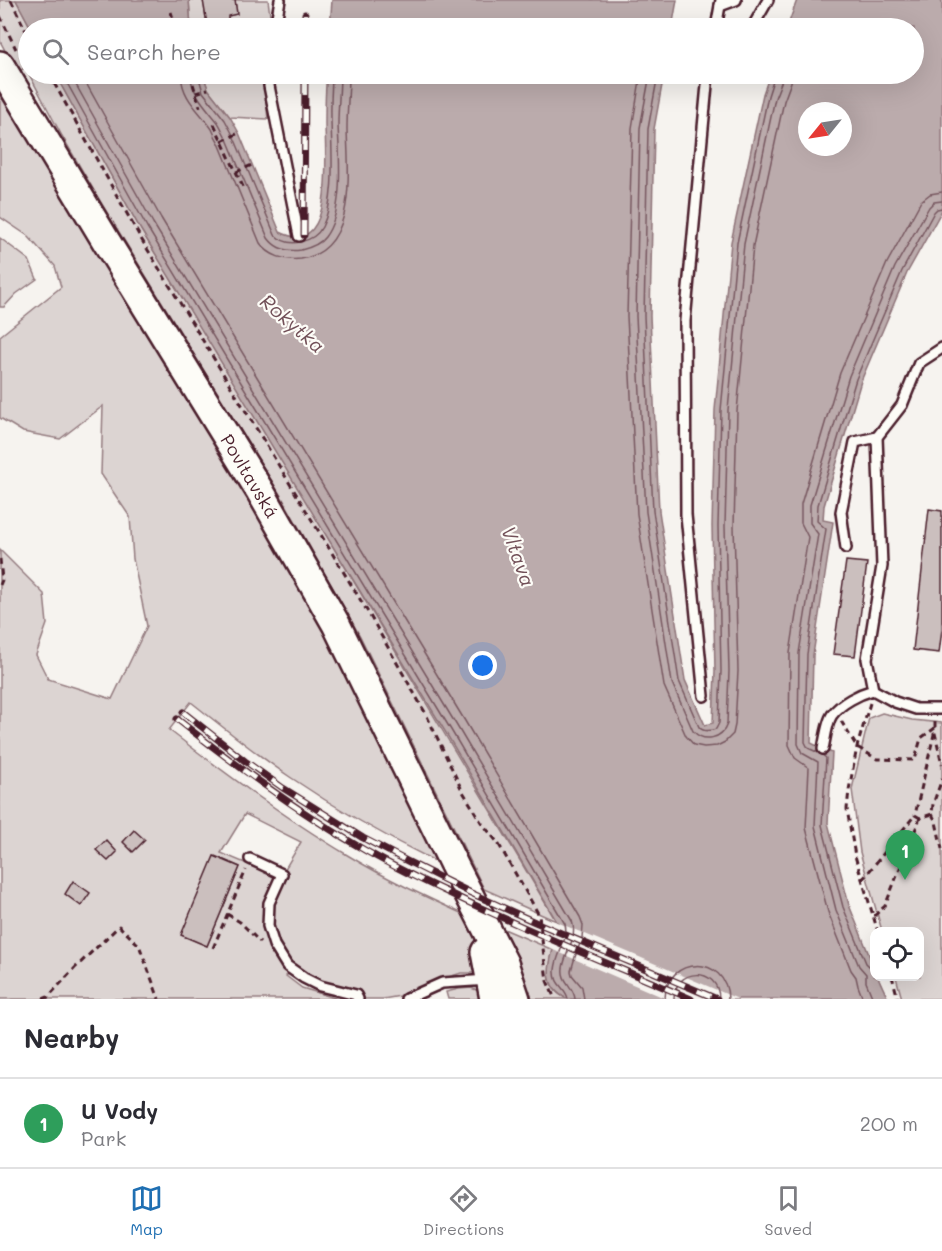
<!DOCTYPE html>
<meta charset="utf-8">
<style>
body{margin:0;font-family:Mali,sans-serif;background:#f7f7f7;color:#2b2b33}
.controls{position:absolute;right:18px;bottom:18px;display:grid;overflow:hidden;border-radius:12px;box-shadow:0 6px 24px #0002}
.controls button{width:54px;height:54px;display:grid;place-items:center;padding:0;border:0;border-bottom:2px solid #e1e1e2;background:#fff;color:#2b2b33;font:30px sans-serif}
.compass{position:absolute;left:798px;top:102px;width:54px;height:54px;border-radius:50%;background:#fff;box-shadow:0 6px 24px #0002;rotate:240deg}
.you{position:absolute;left:483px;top:666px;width:21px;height:21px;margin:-15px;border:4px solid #fff;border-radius:50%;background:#1a73e8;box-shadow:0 0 0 9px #1a73e833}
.badge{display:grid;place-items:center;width:39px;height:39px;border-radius:50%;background:#1f6fb2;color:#fff;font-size:20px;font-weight:700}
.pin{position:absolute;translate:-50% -50px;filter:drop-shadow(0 2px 3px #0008)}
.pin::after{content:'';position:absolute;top:32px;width:21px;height:18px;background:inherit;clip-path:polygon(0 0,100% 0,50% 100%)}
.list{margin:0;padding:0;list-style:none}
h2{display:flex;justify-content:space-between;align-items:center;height:78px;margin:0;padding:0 24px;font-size:26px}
h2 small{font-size:20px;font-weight:400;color:#7c7c81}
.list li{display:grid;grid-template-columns:39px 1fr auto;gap:18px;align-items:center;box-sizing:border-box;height:90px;padding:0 24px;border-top:2px solid #e1e1e2}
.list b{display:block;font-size:22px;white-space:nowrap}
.list p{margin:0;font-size:20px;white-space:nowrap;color:#7c7c81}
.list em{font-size:20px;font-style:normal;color:#7c7c81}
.icon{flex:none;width:33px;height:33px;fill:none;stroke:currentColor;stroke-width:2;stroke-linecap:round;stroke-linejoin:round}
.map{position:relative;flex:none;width:942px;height:999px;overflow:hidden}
.search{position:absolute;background:#fff;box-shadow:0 6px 24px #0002;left:18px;right:18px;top:18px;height:66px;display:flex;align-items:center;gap:15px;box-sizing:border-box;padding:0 21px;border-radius:33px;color:#7c7c81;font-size:22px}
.sheet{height:168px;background:#fff}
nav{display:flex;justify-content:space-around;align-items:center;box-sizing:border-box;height:84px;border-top:2px solid #e1e1e2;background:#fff;font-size:16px;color:#7c7c81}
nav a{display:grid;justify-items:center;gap:3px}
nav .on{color:#1f6fb2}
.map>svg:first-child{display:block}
</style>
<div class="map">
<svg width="942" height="999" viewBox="0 0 942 999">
<rect width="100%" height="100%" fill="#f6f3ef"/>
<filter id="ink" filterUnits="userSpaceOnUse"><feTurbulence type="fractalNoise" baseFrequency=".0167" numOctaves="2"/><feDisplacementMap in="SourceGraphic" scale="12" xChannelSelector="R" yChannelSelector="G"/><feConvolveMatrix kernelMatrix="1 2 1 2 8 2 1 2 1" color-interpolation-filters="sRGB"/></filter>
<g filter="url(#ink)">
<g fill="#dcd4d2" stroke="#937a7e" stroke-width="1.5" fill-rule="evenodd">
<polygon points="0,0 16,0 31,28 28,28 28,72 26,67 17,73 0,41"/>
<polygon points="189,0 203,0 207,24 228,21 228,16 237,14 235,0 268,0 270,15 268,28 191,28"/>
<polygon points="29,74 55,74 141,230 257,419 556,921 484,889 360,636 284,501 103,206 62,136"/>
<polygon points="203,74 263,74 268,119 230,117 208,89"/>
<path d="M0,86L240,474L354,685L438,850L437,862C386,837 337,809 290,777C256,754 224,728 191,702L169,730C227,775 285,818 349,856C385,878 424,896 463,914C479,929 478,952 481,973H461L430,983L406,995L383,999H358L351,989L323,981L296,967L286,976L302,988L338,999H0V550L44,594L47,624L36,655L48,679L112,699L147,626L133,559L130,517L101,474L103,406L60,439L23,432L0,418V336L61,287L55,266L28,236L0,217ZM245,814L301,842L282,874L276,876L221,853ZM215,856L240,867L207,946L182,935Z"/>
<polygon points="0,238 29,260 37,279 16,294 4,307 0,307"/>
<polygon points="882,713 912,720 942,723 942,999 902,999 896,977 920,976 920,932 882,931 860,852 852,789 869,718"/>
<path d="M504,929L553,950C548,971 544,989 568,999H532L519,964Z"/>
<polygon points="471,988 484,993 484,999 448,999 446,992 459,989"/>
</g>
<g fill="#bbabac" stroke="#8e7378" stroke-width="1.5" fill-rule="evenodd">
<polygon points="16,0 189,0 191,28 31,28"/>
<polygon points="332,0 677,0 672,28 330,28"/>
<path d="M797,0H942V210L907,273L861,381L824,506L823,520L833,522L813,655L811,743L832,753L828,823L849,905L874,967V976L878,977L888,999H706L705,993L693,988L687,999H568C536,986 553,951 560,927L446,733L141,230L55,74H203L208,89L230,117L239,133L280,232C336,261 325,152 325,124C325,107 325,91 327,74H664L654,129L650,316L659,511L685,680L705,725L713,723L715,671L712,526L715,410L731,242L763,94L770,74H914V28H787ZM807,111H843V147H807Z"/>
</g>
<polygon fill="#f6f3ef" points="552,920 604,942 738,999 703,999 702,994 697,991 691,994 690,999 667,999 551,949 557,934 557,928"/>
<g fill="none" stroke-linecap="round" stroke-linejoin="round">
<g stroke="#77575f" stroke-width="1.5">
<path d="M62,74L147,227L451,730L565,924C569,940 556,954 555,970C554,986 566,987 568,999"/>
<path d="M70,74L153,223L457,726L572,921C578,938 565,952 563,968C561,982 574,986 575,999"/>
<polyline points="81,74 161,218 465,721 580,917 583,925 582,938 575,957 571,971 572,975 582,987 584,999"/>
<path d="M181,74C182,99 199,110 212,129C214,134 216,138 219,143L260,243C269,256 285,261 301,259C358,250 348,171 347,129C347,110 349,92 349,74"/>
<path d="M190,74C192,93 205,106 217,121C221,126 223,133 227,139L268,238C276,249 288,252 301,250C309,248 320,244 325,237C345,211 339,155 338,124C338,107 340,90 340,74"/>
<path d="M198,74L203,92L225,120L233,135L275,235C282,242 290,244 300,242C310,240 318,235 322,227C338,196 330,140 331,106C331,95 332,84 332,74"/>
<polyline points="641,74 632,128 627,316 637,514 664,686 686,736 694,745 704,747 717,746 725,742 733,734 735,725 738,671 734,526 737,411 753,246 784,101 791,82 792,74"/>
<path d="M650,74L640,128L636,316L646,512L672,683L693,731C704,743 722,739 727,724L729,671L725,526L728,410L744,244L775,98L782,80L783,74"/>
<path d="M658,74L648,129L644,316L653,511L679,681L699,727C703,732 710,731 716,729L719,723L721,671L718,526L721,410L737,243L768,96L775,74"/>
<polyline points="819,753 808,748 805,742 807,654 826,529 817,521 818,505 856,379 902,271 934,212 937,209 942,208"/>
<polyline points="822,755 826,758 822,825 843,907 866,963 869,966 874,968"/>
<path d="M665,999C665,955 728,954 728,999"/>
<path d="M674,999C674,967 719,966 719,999"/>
<polyline points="863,999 858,986 856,977 851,970 828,912 806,828 809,768 795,758 789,745 790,653 808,537 801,523 801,504 840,373 887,263 921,201 930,194 942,192"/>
<polyline points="873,999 866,982 866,974 859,966 836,910 815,826 818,762 802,753 798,744 799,653 818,534 810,523 810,505 849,376 895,267 929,207 934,202 942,201"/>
</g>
</g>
<g fill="#cbbfbe" stroke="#4a1f2b" stroke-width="1.5">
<polygon points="203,0 235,0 237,14 228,16 228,21 207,24"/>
<polygon points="929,509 942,511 942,629 939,653 913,650"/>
<polygon points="846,561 867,563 855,656 833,654"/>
<polygon points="134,830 145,840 133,852 123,842"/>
<polygon points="106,840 117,852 108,861 96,850"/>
<polygon points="214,856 240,867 207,946 181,935"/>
<polygon points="73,881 90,893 81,906 65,894"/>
</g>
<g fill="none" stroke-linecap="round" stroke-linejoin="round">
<defs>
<g id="lane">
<polyline points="720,6 736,0"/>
<polyline points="275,28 280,0"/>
<polyline points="716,28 721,0"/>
<polyline points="752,28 768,0"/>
<polyline points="270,74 269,86 299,236"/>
<polyline points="846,548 841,512 855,442 877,437"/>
<polyline points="873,690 867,659 882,566 877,437 902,405 919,363 942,348"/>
<polyline points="704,696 686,515 685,321 708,74"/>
<path d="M823,749C825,740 827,722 832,715C841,703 859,694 873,690L895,702L916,709H942"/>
<polyline points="250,859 282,874 269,903 268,926 274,945 287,966 304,978 320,986 356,995 358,999"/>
<polyline points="406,999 442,983 489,980"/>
</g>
<g id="primary">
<polyline points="0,65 106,241 260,491 336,624 455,867 504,963 516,999"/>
<polyline points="485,952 494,999"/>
</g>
</defs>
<use href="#lane" stroke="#4a1f2b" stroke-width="14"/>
<use href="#primary" stroke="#4a1f2b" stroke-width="32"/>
<g stroke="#4a1f2b" stroke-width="3" stroke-dasharray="6 4.5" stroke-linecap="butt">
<polyline points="11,0 28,35"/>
<polyline points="171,12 176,28"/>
<polyline points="0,16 16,49"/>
<polyline points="49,74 140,237 369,614 426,714 462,790 481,822 498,843 539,915 547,981 555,999"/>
<polyline points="190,74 200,107"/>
<polyline points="196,93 208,89"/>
<polyline points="214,124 244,189"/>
<polyline points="222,141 239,133"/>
<polyline points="236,172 252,165"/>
<polyline points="0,559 2,580 0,585"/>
<polyline points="870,703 857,747 849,790 847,809 855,856 878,932"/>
<polyline points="841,721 857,747 877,759 915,760 921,738 935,728"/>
<polyline points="935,722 935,733 942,764"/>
<polyline points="932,814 936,822 942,849"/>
<polyline points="920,818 915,815 935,730"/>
<polyline points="862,880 915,815"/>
<polyline points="227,914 240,922 260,942"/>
<polyline points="874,916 885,906 920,818 932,814 933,804 942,779"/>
<polyline points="213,948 246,870"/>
<polyline points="892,976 898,999"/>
<polyline points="43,999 48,997 75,968 119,926 139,945 159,999"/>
</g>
<use href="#lane" stroke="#fdfcf7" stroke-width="9"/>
<use href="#primary" stroke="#fdfcf7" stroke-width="27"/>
<defs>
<g id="rail">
<polyline points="305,28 305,14"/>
<polyline points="304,235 305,74"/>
<polyline points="183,712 245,761 283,788 363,838 407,861 471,893 535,922 717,999"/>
<path d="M177,719C234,764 293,808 356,845C386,863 417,878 449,893C528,931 610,964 691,999"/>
</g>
</defs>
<use href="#rail" stroke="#4a1f2b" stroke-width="7"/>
<use href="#rail" stroke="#fdfcf7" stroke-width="4.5" stroke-dasharray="14" stroke-linecap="butt"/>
</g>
</g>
<g text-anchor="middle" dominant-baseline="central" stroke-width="4.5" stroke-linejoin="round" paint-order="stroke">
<g font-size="18" fill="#4a1f2b" stroke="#fdfcf7">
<text transform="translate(250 476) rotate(59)">Povltavská</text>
</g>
<g font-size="20" font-style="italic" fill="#725058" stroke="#fdfcf7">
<text transform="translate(293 323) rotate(41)">Rokytka</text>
<text transform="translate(519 556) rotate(70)">Vltava</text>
</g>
</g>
</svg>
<div class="controls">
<button><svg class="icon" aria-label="locate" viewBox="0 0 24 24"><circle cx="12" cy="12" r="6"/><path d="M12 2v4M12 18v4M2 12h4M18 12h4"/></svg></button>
</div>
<svg class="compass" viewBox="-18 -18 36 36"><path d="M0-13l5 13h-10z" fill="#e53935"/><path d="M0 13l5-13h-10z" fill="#7c7c81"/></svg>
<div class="you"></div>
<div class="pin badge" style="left:905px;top:880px;background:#2e9e5b">1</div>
<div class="search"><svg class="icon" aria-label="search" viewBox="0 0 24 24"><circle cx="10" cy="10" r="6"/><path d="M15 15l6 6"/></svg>Search here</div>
</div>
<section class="sheet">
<h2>Nearby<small></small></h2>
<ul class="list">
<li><span class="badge" style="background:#2e9e5b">1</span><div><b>U Vody</b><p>Park</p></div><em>200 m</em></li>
</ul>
</section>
<nav>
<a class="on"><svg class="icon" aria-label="map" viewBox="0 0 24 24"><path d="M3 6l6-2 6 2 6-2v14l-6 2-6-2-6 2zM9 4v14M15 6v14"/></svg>Map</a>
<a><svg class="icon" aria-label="directions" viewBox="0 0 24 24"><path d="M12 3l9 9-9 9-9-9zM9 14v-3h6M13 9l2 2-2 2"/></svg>Directions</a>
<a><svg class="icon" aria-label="saved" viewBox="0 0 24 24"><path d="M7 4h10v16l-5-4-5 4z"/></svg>Saved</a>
</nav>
